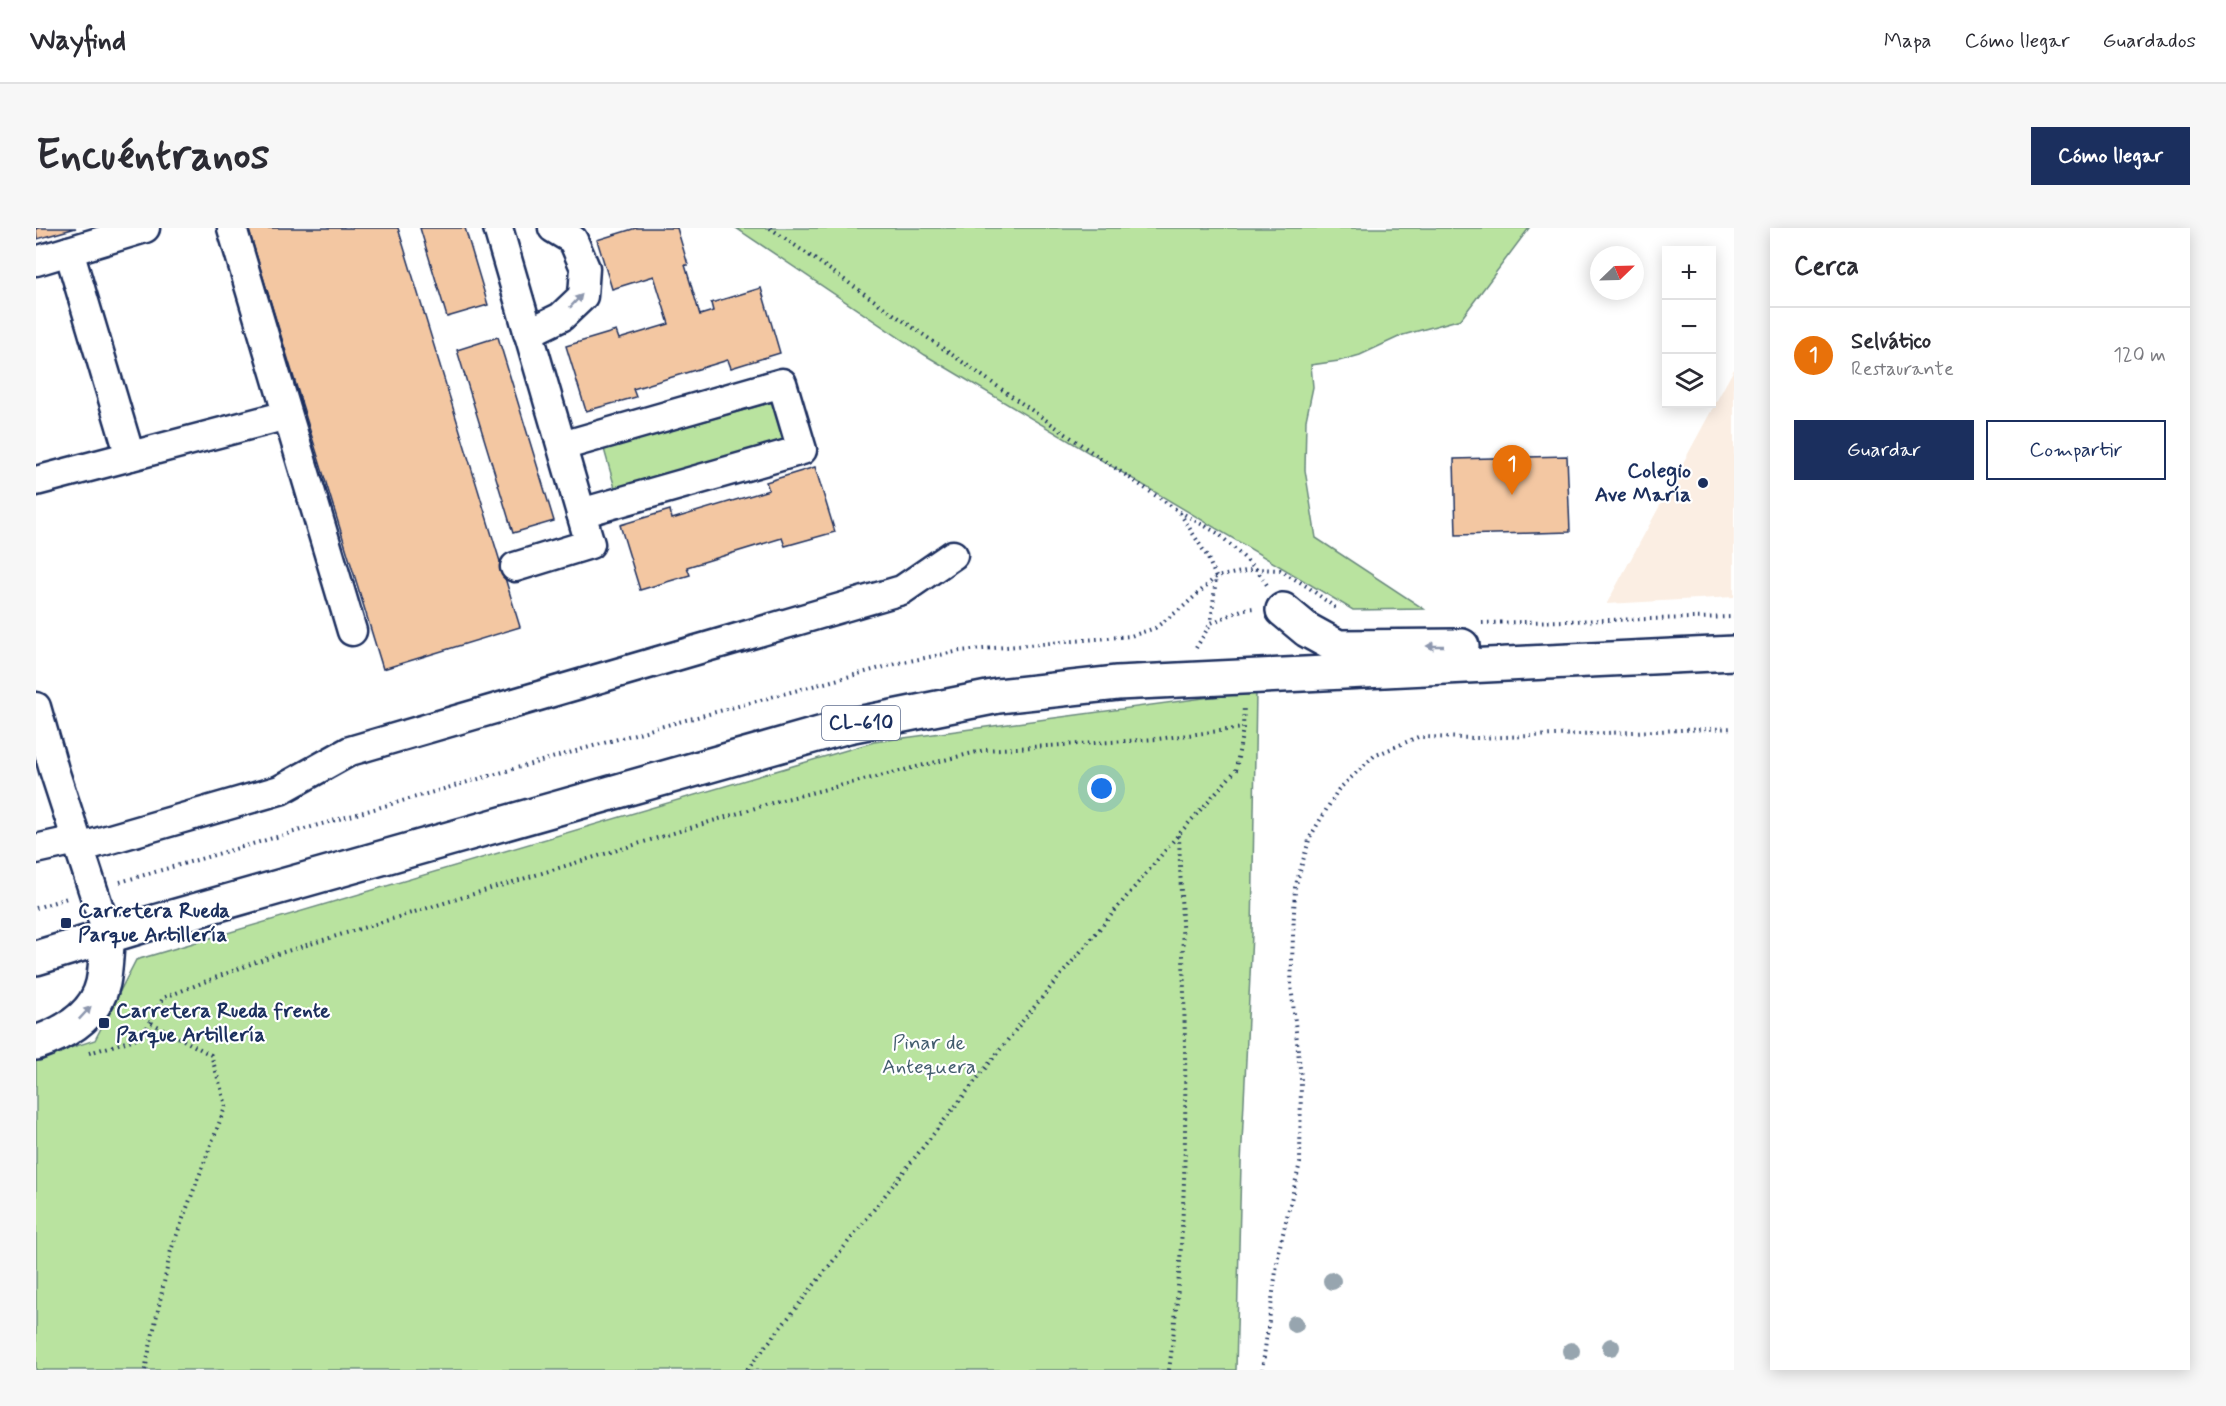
<!DOCTYPE html>
<html lang="es">
<meta charset="utf-8">
<style>
body{margin:0;font-family:Mynerve,sans-serif;background:#f7f7f7;color:#2b2b33}
.controls{position:absolute;right:18px;top:18px;display:grid;overflow:hidden;border-radius:0px;box-shadow:0 3px 15px #0003}
.controls button{width:54px;height:54px;display:grid;place-items:center;padding:0;border:0;border-bottom:2px solid #e1e1e2;background:#fff;color:#2b2b33;font:30px sans-serif}
.compass{position:absolute;left:1554px;top:18px;width:54px;height:54px;border-radius:50%;background:#fff;box-shadow:0 3px 15px #0003;rotate:67deg}
.you{position:absolute;left:1066px;top:561px;width:21px;height:21px;margin:-15px;border:4px solid #fff;border-radius:50%;background:#1a73e8;box-shadow:0 0 0 9px #1a73e833}
.badge{display:grid;place-items:center;width:39px;height:39px;border-radius:50%;background:#1b2f5e;color:#fff;font-size:20px;font-weight:700}
.pin{position:absolute;translate:-50% -50px;filter:drop-shadow(0 2px 3px #0008)}
.pin::after{content:'';position:absolute;top:32px;width:21px;height:18px;background:inherit;clip-path:polygon(0 0,100% 0,50% 100%)}
.list{margin:0;padding:0;list-style:none}
h2{display:flex;justify-content:space-between;align-items:center;height:78px;margin:0;padding:0 24px;font-size:26px}
h2 small{font-size:20px;font-weight:400;color:#7c7c81}
.list li{display:grid;grid-template-columns:39px 1fr auto;gap:18px;align-items:center;box-sizing:border-box;height:96px;padding:0 24px;border-top:2px solid #e1e1e2}
.list b{display:block;font-size:22px;white-space:nowrap}
.list p{margin:0;font-size:20px;white-space:nowrap;color:#7c7c81}
.list em{font-size:20px;font-style:normal;color:#7c7c81}
.actions{display:flex;gap:12px;padding:18px 24px}
.actions a{flex:1;padding:14px 0;border:2px solid #1b2f5e;border-radius:0px;text-align:center;font-size:21px;color:#1b2f5e}
.actions .main{background:#1b2f5e;color:#fff}
.icon{flex:none;width:33px;height:33px;fill:none;stroke:currentColor;stroke-width:2;stroke-linecap:round;stroke-linejoin:round}
.map{position:relative;flex:none;width:1698px;height:1142px;overflow:hidden;border-radius:0px}
header{display:flex;align-items:center;gap:36px;box-sizing:border-box;height:84px;padding:0 30px;background:#fff;border-bottom:2px solid #e1e1e2}
header strong{font-size:28px}
nav{display:flex;gap:33px;margin-inline-start:auto;font-size:21px}
.intro{display:flex;align-items:center;justify-content:space-between;box-sizing:border-box;height:144px;padding:0 36px}
h1{margin:0;font-size:42px}
.button{padding:15px 27px;border-radius:0px;background:#1b2f5e;color:#fff;font-size:21px;font-weight:700}
main{display:flex;gap:36px;padding:0 36px}
aside{flex:1;background:#fff;border-radius:0px;box-shadow:0 3px 15px #0003}
.map>svg:first-child{display:block}
</style>
<header>
<strong>Wayfind</strong>
<nav><a>Mapa</a><a>Cómo llegar</a><a>Guardados</a></nav>
</header>
<div class="intro"><h1>Encuéntranos</h1><a class="button">Cómo llegar</a></div>
<main>
<div class="map">
<svg width="1698" height="1142" viewBox="0 0 1698 1142">
<rect width="100%" height="100%" fill="#fff"/>
<filter id="ink" filterUnits="userSpaceOnUse"><feTurbulence type="fractalNoise" baseFrequency=".0167" numOctaves="2"/><feDisplacementMap in="SourceGraphic" scale="12" xChannelSelector="R" yChannelSelector="G"/><feConvolveMatrix kernelMatrix="1 2 1 2 8 2 1 2 1" color-interpolation-filters="sRGB"/></filter>
<g filter="url(#ink)">
<polygon fill="#fbeee3" points="1698,141 1698,369 1571,376 1571,375"/>
<g fill="#b9e39f" stroke="#6a897e" stroke-width="1.5">
<polygon points="700,0 1493,0 1425,91 1367,107 1324,127 1303,133 1275,137 1277,159 1270,192 1269,242 1280,310 1388,381 1317,382 889,127"/>
<polygon points="741,173 752,212 579,260 568,221"/>
<polygon points="1220,463 1216,706 1205,936 1200,1142 0,1142 0,831 59,812 100,732 838,514"/>
</g>
<g fill="#f3c7a2" stroke="#1b2f5e" stroke-width="1.5">
<polygon points="0,0 40,0 1,11"/>
<polygon points="212,0 362,0 484,399 347,441"/>
<polygon points="384,0 429,0 452,77 411,89"/>
<polygon points="600,0 641,0 652,37 649,37 664,87 677,83 675,75 725,60 744,125 695,140 692,132 597,161 600,169 550,183 530,118 580,103 583,111 633,96 618,48 576,61 561,12"/>
<polygon points="462,109 518,293 477,305 421,122"/>
<polygon points="1531,228 1534,304 1420,307 1418,231"/>
<polygon points="779,239 799,304 749,318 746,310 651,339 654,347 604,362 584,297 634,282 636,291 733,262 730,254"/>
</g>
<g fill="none" stroke-linecap="round" stroke-linejoin="round">
<defs>
<g id="minor">
<polyline points="196,0 316,403"/>
<polyline points="462,0 554,316 479,339"/>
<polyline points="33,23 94,228"/>
<polyline points="0,33 109,0"/>
<polyline points="492,105 525,89 547,68 549,40 537,12 517,0"/>
<polyline points="526,218 746,155 766,222 545,285"/>
<polyline points="0,253 251,187"/>
<polyline points="0,479 18,542 72,708"/>
<polyline points="43,620 244,562 314,523 866,362 917,327"/>
<polyline points="0,621 40,612"/>
</g>
<g id="major">
<polyline points="1247,382 1271,402 1302,419 1426,418"/>
<polyline points="0,730 112,696 812,498 962,468 1081,455 1698,425"/>
<path d="M0,815C29,805 60,787 67,755C70,740 70,723 72,708"/>
</g>
</defs>
<use href="#minor" stroke="#1b2f5e" stroke-width="33"/>
<use href="#major" stroke="#1b2f5e" stroke-width="38"/>
<g stroke="#1b2f5e" stroke-width="4" stroke-dasharray="1.5 4.5" stroke-linecap="butt">
<polyline points="734,0 1060,227 1144,284 1183,306 1220,341 1231,357"/>
<polyline points="1144,285 1171,328 1180,349 1175,395"/>
<polyline points="1446,395 1698,389"/>
<polyline points="1160,420 1175,395 1208,381 1219,380"/>
<polyline points="84,654 620,500 863,435 924,423 1095,408 1119,400 1147,379 1180,349 1220,341 1244,342 1272,359 1301,381"/>
<polyline points="0,680 31,670"/>
<polyline points="53,825 106,809 127,770 238,727 742,573 949,522 1121,511 1207,500"/>
<polyline points="109,1142 135,1022 190,877 175,827 114,794"/>
<polyline points="711,1142 989,790 1143,606 1200,542 1207,500 1208,477"/>
<path d="M1133,1142C1157,965 1149,785 1143,607"/>
<polyline points="1226,1142 1243,1022 1264,935 1265,850 1255,757 1259,660 1274,609 1302,562 1338,528 1382,509 1442,510 1698,500"/>
</g>
<use href="#minor" stroke="#fff" stroke-width="28"/>
<use href="#major" stroke="#fff" stroke-width="33"/>
</g>
<g fill="#97a5af">
<circle cx="1296" cy="1053" r="9"/>
<circle cx="1259" cy="1096" r="9"/>
<circle cx="1575" cy="1119" r="9"/>
<circle cx="1535" cy="1123" r="9"/>
</g>
<defs><path id="oneway-solid" d="M-6-.8H1V-3.2L6.5 0L1 3.2V.8H-6Z" transform="scale(1.5)"/></defs>
<g fill="#8d97ae">
<use href="#oneway-solid" transform="translate(540 73) rotate(-47)"/>
<use href="#oneway-solid" transform="translate(1399 418) rotate(180)"/>
<use href="#oneway-solid" transform="translate(49 785) rotate(-47)"/>
</g>
</g>
<g fill="#1b2f5e" stroke="#fff" stroke-width="2">
<circle cx="1667" cy="255" r="6"/>
<rect x="24" y="689" width="12" height="12" rx="3"/>
<rect x="62" y="789" width="12" height="12" rx="3"/>
</g>
<g text-anchor="middle" dominant-baseline="central" stroke-width="4.5" stroke-linejoin="round" paint-order="stroke">
<rect fill="#fff" stroke="#5f6d8e" stroke-width="1.5" x="786" y="478" width="78" height="34" rx="4.5"/>
<g font-size="20" font-weight="bold" fill="#1b2f5e">
<text x="825" y="495">CL-610</text>
</g>
<g font-size="21" font-weight="bold" fill="#1b2f5e" stroke="#fff" text-anchor="start">
<text x="1655" y="243" text-anchor="end">Colegio<tspan x="1655" dy="24">Ave María</tspan></text>
<text x="42" y="683">Carretera Rueda<tspan x="42" dy="24">Parque Artillería</tspan></text>
<text x="80" y="783">Carretera Rueda frente<tspan x="80" dy="24">Parque Artillería</tspan></text>
</g>
<g font-size="21" fill="#425c6e" stroke="#fff">
<text x="893" y="815">Pinar de<tspan x="893" dy="24">Antequera</tspan></text>
</g>
</g>
</svg>
<div class="controls">
<button>+</button>
<button>−</button>
<button><svg class="icon" aria-label="layers" viewBox="0 0 24 24"><path d="M12 4l9 5-9 5-9-5zM3 14l9 5 9-5"/></svg></button>
</div>
<svg class="compass" viewBox="-18 -18 36 36"><path d="M0-13l5 13h-10z" fill="#e53935"/><path d="M0 13l5-13h-10z" fill="#7c7c81"/></svg>
<div class="you"></div>
<div class="pin badge" style="left:1476px;top:267px;background:#e8710a">1</div>
</div>
<aside>
<h2>Cerca<small></small></h2>
<ul class="list">
<li><span class="badge" style="background:#e8710a">1</span><div><b>Selvático</b><p>Restaurante</p></div><em>120 m</em></li>
</ul>
<div class="actions"><a class="main">Guardar</a><a>Compartir</a></div>
</aside>
</main>
